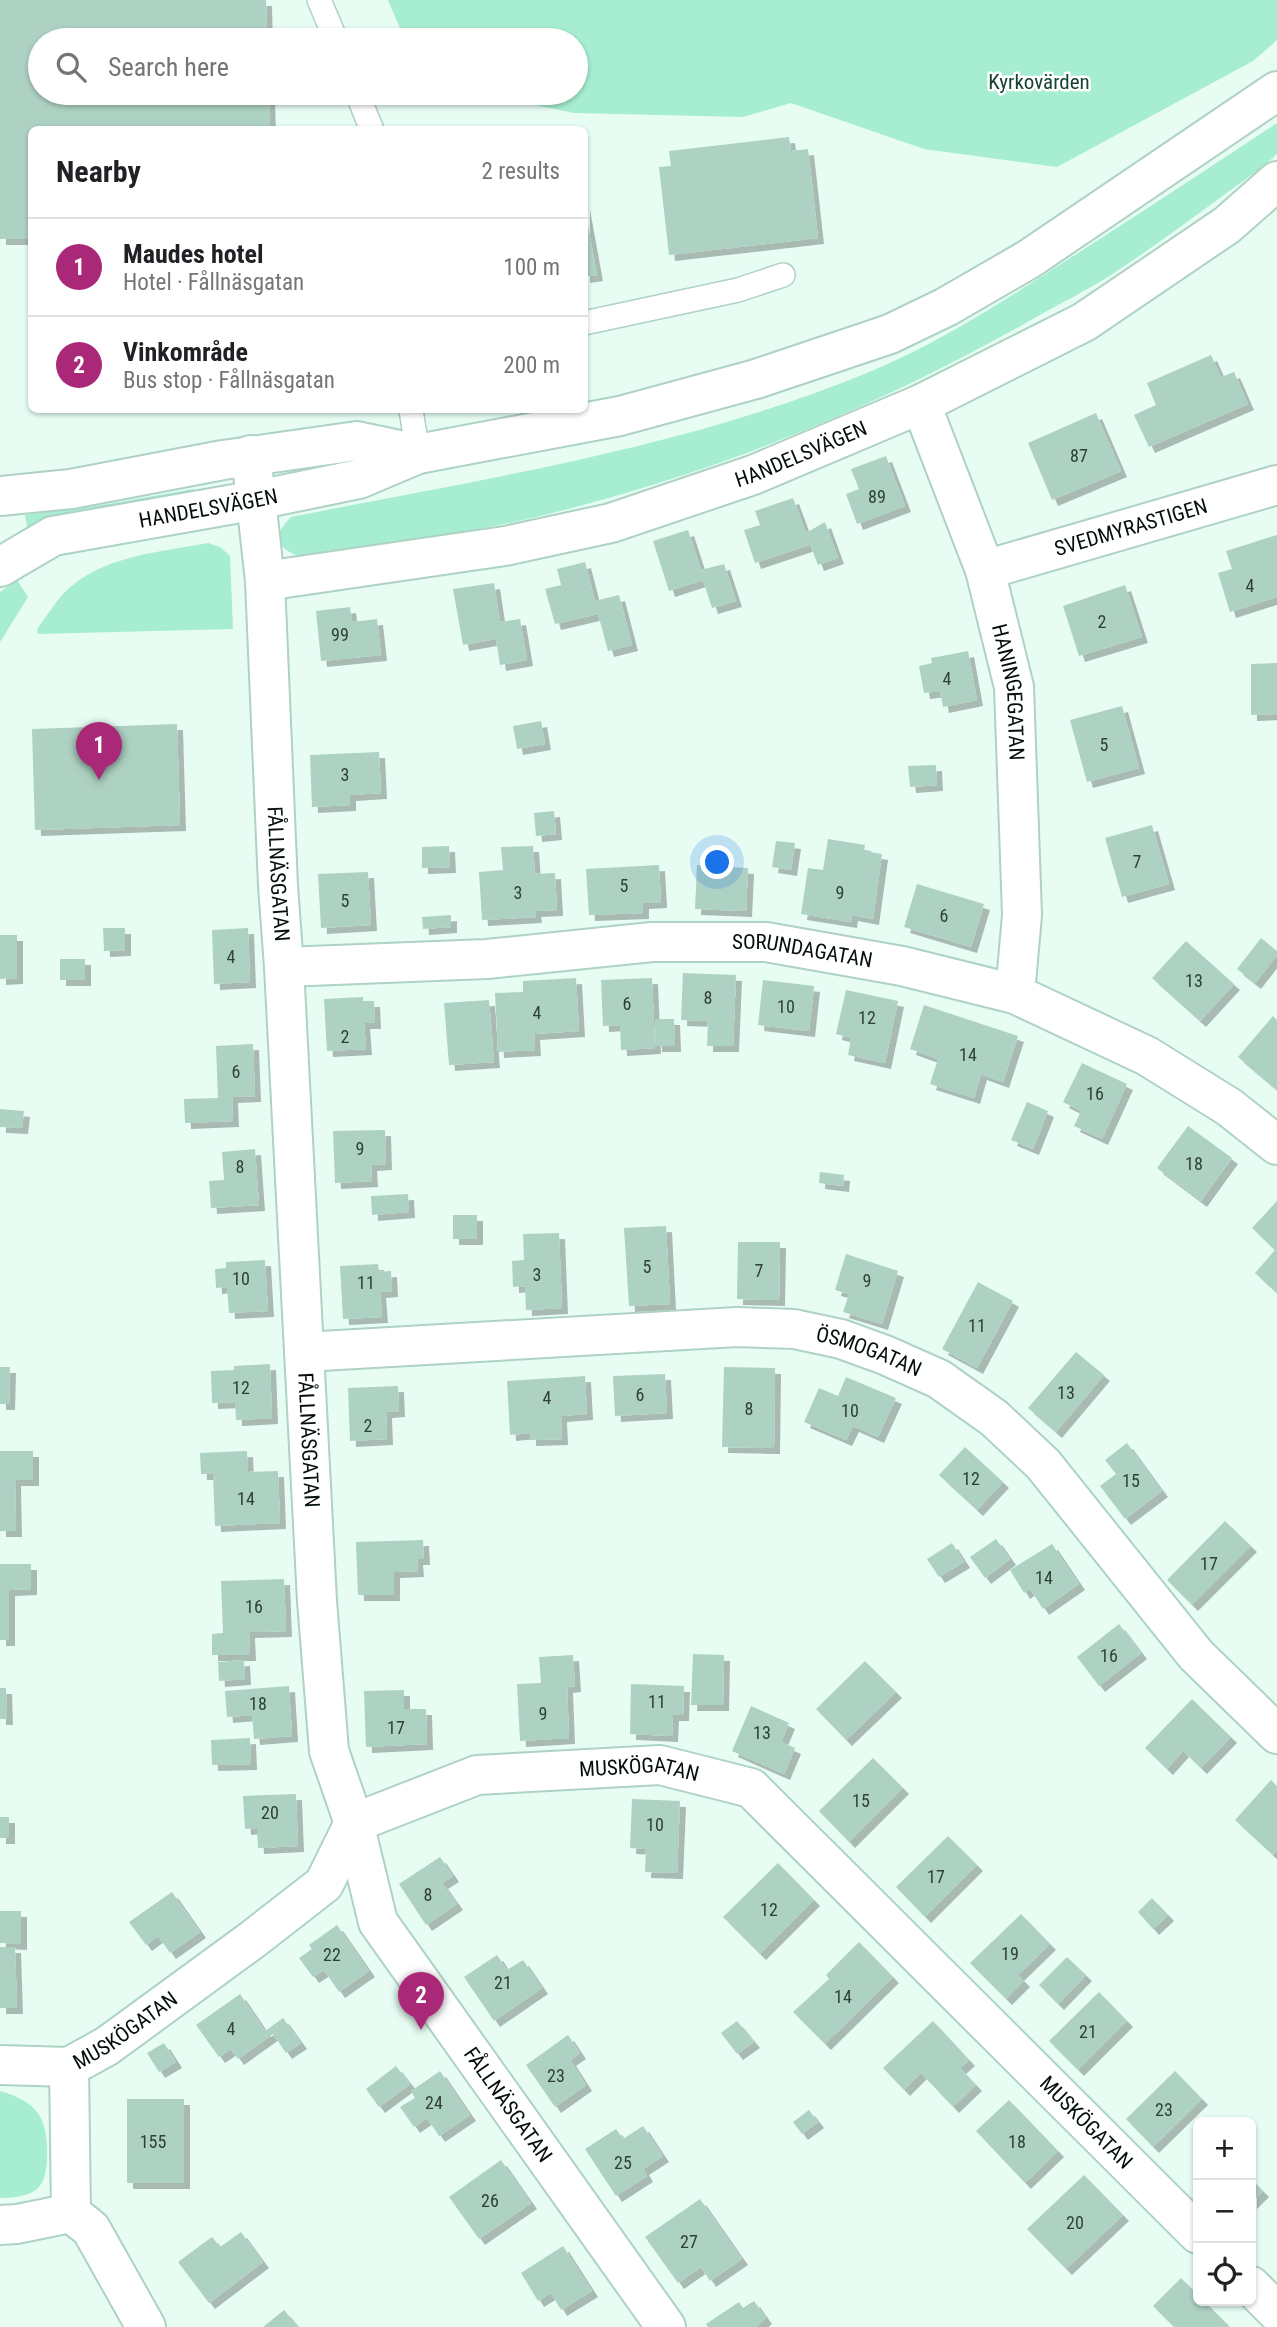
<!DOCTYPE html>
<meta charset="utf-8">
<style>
body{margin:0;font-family:"Roboto Condensed",sans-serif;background:#f2f2f2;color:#202124}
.controls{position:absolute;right:21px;bottom:21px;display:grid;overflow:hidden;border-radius:10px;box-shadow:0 2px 5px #0004}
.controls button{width:63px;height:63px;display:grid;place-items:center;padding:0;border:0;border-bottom:2px solid #e0e0e0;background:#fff;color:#202124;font:35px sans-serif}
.you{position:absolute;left:718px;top:863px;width:24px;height:24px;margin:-18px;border:5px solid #fff;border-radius:50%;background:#1a73e8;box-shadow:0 0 0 10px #1a73e833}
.badge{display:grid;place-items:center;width:46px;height:46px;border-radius:50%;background:#a92877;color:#fff;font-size:23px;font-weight:700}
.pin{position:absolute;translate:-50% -58px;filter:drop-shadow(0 2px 4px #0008)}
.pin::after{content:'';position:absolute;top:37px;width:24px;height:21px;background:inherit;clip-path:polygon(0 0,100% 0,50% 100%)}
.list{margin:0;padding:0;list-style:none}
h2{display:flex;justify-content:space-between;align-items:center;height:91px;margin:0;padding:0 28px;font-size:30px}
h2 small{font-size:23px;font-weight:400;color:#757577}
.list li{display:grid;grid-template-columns:46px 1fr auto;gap:21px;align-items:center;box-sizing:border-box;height:98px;padding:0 28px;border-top:2px solid #e0e0e0}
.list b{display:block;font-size:26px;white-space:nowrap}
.list p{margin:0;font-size:23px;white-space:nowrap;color:#757577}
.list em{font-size:23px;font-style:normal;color:#757577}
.icon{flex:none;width:38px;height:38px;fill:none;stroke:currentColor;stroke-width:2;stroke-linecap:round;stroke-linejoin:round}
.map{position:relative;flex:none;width:1277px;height:2327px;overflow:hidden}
.search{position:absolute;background:#fff;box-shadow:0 2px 5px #0004;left:28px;top:28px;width:560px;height:77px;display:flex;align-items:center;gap:18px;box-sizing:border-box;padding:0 24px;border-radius:38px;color:#757577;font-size:26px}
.panel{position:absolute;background:#fff;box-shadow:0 2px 5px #0004;left:28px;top:126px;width:560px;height:287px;border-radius:10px}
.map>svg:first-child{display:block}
</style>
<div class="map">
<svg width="1277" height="2327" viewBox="0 0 1277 2327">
<defs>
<filter id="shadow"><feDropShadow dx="6" dy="6" stdDeviation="0" flood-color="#0004"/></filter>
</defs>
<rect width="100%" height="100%" fill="#e7fdf4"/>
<g fill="#a6edd1">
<polygon points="388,0 1277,0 1277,40 1253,61 1057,167 924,149 791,103 743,117 574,113 476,93 576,93 576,40 405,40"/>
<path d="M1277,123V154L1260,169C1212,203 1164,240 1114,273C1088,290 1059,304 1031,320C872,411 701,479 523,520C451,536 377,546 304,558C279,550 269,539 291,517C482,479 680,449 862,375C934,346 999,304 1064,262C1136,216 1206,170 1277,123Z"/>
<polygon points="193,489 196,491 196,496 28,533 25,515 102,505"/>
<path d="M208,543L220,547L230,556L233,629L38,634L37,629C46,617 54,604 64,593C100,556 160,552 208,543Z"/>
<polygon points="17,580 28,597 0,642 0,592"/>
<path d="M0,2091C37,2102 47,2116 47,2154C47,2190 35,2197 0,2198Z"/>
</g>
<g fill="#add1c2" filter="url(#shadow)">
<polygon points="0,0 266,0 267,40 40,40 40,93 269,93 270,130 32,130 32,239 0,239"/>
<polygon points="789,137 791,151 808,149 818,238 669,255 659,167 671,166 669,151"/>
<polygon points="584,204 597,275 584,277"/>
<polygon points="1211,355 1221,377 1234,372 1248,404 1149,447 1134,415 1156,405 1147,383"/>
<polygon points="1096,413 1121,471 1052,500 1028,443"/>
<polygon points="886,456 905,506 857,524 846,494 859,489 851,469"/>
<polygon points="793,498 806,533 825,522 838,558 818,565 807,536 809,545 755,563 744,530 760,525 755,511"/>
<polygon points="688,530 701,570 724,564 736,601 712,608 703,580 669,591 653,541"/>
<polygon points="1277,535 1277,597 1230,612 1218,573 1232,569 1226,551"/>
<polygon points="585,562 595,601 619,595 632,645 608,651 598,614 555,624 545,589 561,585 557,569"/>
<polygon points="494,583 500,622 520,619 527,660 500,665 496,639 463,645 453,589"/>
<polygon points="1125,585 1142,637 1079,656 1063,606"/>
<polygon points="350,607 352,622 377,619 381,655 321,661 316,611"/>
<polygon points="968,651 977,700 943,707 940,691 924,693 919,666 932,663 931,658"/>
<polygon points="1277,663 1277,714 1251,715 1251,664"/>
<polygon points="1122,706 1139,768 1087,782 1070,720"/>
<polygon points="541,721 545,744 517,749 513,726"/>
<polygon points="177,724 180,825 35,830 32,729"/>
<polygon points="379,752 381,793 350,795 350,805 312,807 310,755"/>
<polygon points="936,765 937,785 910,787 908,766"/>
<polygon points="554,811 556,834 536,836 534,813"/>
<polygon points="1152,825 1169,884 1122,897 1105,838"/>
<polygon points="828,839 865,845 864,851 882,854 873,919 852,915 851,922 801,914 808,868 823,870"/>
<polygon points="776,841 795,843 791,870 772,867"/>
<polygon points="449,846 450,867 422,868 422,847"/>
<polygon points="533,846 535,874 555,873 557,910 535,911 536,917 482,920 479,872 503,870 501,847"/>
<polygon points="659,865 661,902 643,903 643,913 589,915 586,869"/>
<polygon points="697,865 748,868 746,911 695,909"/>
<polygon points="368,872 371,925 321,928 318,874"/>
<polygon points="917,884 984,904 971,947 904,927"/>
<polygon points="451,915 451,927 423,929 422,917"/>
<polygon points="103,928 125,928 125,950 104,951"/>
<polygon points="248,928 250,982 214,984 212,930"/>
<polygon points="0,935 17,935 17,978 0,979"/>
<polygon points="1261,938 1277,951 1277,955 1255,983 1237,969"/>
<polygon points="1186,941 1234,984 1200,1021 1152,978"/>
<rect x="60" y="959" width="25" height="21"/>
<polygon points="683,973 736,975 733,1046 707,1046 708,1021 681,1020"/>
<polygon points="576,978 579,1031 534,1034 535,1050 498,1052 495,993 523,992 523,981"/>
<polygon points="652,978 655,1048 621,1050 620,1025 603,1026 601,980"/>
<polygon points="763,980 814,986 809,1031 758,1025"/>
<polygon points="846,990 898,1001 885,1063 848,1055 851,1038 836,1034"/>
<polygon points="363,997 363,1001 374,1001 375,1023 364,1023 366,1049 327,1051 324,999"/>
<polygon points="489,1000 494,1062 449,1065 444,1003"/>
<polygon points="924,1005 1018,1036 1003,1082 981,1074 974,1098 930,1084 938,1059 910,1049"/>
<polygon points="1273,1016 1277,1020 1277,1090 1238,1057"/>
<polygon points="655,1019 674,1019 675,1046 656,1046"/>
<polygon points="253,1044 255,1096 232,1097 233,1121 185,1123 184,1099 218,1098 216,1046"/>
<polygon points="1082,1063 1127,1084 1102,1139 1074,1126 1081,1111 1063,1102"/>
<polygon points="1027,1102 1048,1111 1033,1149 1011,1140"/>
<polygon points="0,1109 24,1111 22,1128 0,1127"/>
<polygon points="1188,1126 1232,1158 1201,1201 1157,1168"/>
<polygon points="385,1130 386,1164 371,1165 372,1181 335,1183 333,1131"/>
<polygon points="255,1149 259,1205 211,1208 209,1181 224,1180 222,1152"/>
<polygon points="820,1172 844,1175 843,1186 819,1183"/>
<polygon points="408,1194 409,1212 372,1215 371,1196"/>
<polygon points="1277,1201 1277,1293 1255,1273 1275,1250 1252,1228"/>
<rect x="453" y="1215" width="24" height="24"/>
<polygon points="666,1226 670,1304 629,1306 624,1228"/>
<polygon points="559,1233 562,1308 526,1310 525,1286 513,1287 512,1261 524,1260 523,1234"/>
<polygon points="738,1242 780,1242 779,1300 737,1299"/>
<polygon points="846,1254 898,1271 882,1324 843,1312 849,1294 835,1290"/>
<polygon points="265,1260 268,1311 229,1313 227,1287 216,1288 215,1269 226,1268 226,1262"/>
<polygon points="378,1264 379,1272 391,1271 392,1291 380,1292 382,1317 343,1319 340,1266"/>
<polygon points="978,1282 1013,1301 977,1368 942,1349"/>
<polygon points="1076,1352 1104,1375 1056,1432 1028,1408"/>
<polygon points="270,1364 272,1418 236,1420 235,1402 212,1403 211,1371 234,1370 234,1366"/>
<polygon points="0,1367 10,1367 9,1404 0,1404"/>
<polygon points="724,1367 775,1368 774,1448 722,1447"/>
<polygon points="665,1374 667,1413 615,1416 613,1376"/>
<polygon points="585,1376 587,1414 561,1416 562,1439 530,1440 530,1433 510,1435 507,1381"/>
<polygon points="846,1377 896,1398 878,1437 853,1426 846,1440 804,1422 819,1388 838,1396"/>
<polygon points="398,1386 399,1411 386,1412 387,1439 350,1441 348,1388"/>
<polygon points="1127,1443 1162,1491 1125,1519 1100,1486 1116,1474 1105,1460"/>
<polygon points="965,1447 1003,1482 977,1510 939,1475"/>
<polygon points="0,1451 33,1451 33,1480 15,1480 16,1531 0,1531"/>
<polygon points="247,1451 248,1472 278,1471 280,1523 215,1526 213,1474 201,1474 200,1453"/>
<polygon points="1225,1521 1251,1546 1192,1605 1167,1580"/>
<polygon points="996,1539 1010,1559 985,1578 970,1557"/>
<polygon points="423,1540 424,1559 417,1559 418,1571 394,1572 394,1595 358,1595 356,1542"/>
<polygon points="952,1543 964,1562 939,1577 927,1559"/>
<polygon points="1052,1544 1079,1584 1043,1609 1030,1589 1024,1593 1010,1570"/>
<polygon points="0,1564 31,1564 31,1589 9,1590 9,1640 0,1640"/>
<polygon points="284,1579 286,1631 249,1632 250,1655 212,1655 212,1634 223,1633 221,1581"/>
<polygon points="1119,1624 1141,1653 1099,1686 1077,1657"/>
<polygon points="693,1654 724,1655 723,1705 691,1705"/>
<polygon points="573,1655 575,1686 567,1687 569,1738 520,1741 517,1684 541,1683 539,1657"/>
<polygon points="244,1660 245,1679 219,1681 218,1662"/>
<polygon points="865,1661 896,1692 846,1740 816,1709"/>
<polygon points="631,1684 684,1686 683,1715 673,1715 672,1736 630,1734"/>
<polygon points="289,1686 292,1736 254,1739 252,1715 227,1717 225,1691"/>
<polygon points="0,1688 6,1688 7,1719 0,1719"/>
<polygon points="404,1690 404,1709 426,1709 427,1744 366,1747 364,1691"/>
<polygon points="1192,1699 1231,1737 1201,1768 1183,1751 1167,1769 1145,1748"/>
<polygon points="751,1706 789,1723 781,1742 795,1748 784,1774 732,1751"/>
<polygon points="250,1738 251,1764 212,1765 211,1740"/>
<polygon points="873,1758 903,1788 849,1842 819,1811"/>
<polygon points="1271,1780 1277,1786 1277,1850 1273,1855 1235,1820"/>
<polygon points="296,1794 298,1846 258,1848 257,1828 245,1829 243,1796"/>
<polygon points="632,1799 680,1801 677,1873 645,1872 646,1849 630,1848"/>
<rect x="0" y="1817" width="9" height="21"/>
<polygon points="948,1836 977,1865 925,1917 896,1887"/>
<polygon points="440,1857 453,1876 442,1883 457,1904 426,1925 399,1884"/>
<polygon points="778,1863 814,1900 760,1954 723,1917"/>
<polygon points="172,1892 200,1932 170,1953 158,1936 146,1945 129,1922"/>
<polygon points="1152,1898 1168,1915 1153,1929 1138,1912"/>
<polygon points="0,1911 21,1911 21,1944 0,1943"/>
<polygon points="1021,1914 1050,1944 1018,1975 1024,1981 1006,1999 970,1963"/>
<polygon points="337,1925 369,1971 339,1992 324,1970 313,1977 299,1958 312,1949 309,1945"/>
<polygon points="859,1942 893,1977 825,2044 793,2012 829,1979 826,1975"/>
<polygon points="0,1947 15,1947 17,2008 0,2008"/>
<polygon points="497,1955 507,1970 523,1960 542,1988 494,2021 464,1977"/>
<polygon points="1067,1957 1086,1975 1058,2004 1039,1985"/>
<polygon points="1099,1992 1127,2021 1078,2070 1049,2041"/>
<polygon points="240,1994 265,2031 283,2018 301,2043 286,2053 273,2034 238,2059 231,2049 219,2057 196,2025"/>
<polygon points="737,2021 754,2042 737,2054 721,2033"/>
<polygon points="933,2021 969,2060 960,2068 976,2085 953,2107 921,2073 904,2090 883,2068"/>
<polygon points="568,2035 580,2053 570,2060 586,2085 555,2107 526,2065"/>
<polygon points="164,2043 176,2062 159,2072 147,2053"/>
<polygon points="396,2066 410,2084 379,2107 366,2089"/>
<polygon points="440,2071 470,2115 439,2136 427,2118 414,2127 400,2107 415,2098 411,2091"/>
<polygon points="1175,2071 1202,2099 1153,2147 1126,2119"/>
<rect x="127" y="2099" width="57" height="84"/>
<polygon points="1009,2100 1058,2151 1025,2183 976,2131"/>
<polygon points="809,2110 818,2122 802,2134 793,2122"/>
<polygon points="643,2126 663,2156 643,2169 647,2176 616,2196 585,2149 616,2129 623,2139"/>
<polygon points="501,2160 531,2203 479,2239 449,2197"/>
<polygon points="1084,2175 1123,2215 1066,2269 1027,2229"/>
<polygon points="1251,2179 1263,2191 1251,2203"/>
<polygon points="700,2199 742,2259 710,2281 701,2267 678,2283 645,2237"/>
<polygon points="241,2232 263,2262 209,2303 178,2262 212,2237 220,2247"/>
<polygon points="563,2246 592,2291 561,2310 551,2293 538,2301 521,2273"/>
<polygon points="1181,2278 1198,2295 1198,2301 1204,2301 1230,2327 1174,2327 1153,2306"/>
<polygon points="754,2301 766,2318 756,2327 708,2327 706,2324 739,2302 743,2308"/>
<polygon points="284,2310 298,2327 263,2327"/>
</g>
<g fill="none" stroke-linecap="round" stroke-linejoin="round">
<defs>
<g id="service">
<polyline points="319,0 336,40"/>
<polyline points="357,93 372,130"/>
<polyline points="584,323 738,290 783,275"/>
<polyline points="411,410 418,454"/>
</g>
<g id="minor">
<path id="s1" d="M921,404L985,570L1014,687L1022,915L1015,994"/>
<path id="s2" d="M251,455L265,581L278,886L284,967L317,1601L329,1751L354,1823L378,1922L666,2327"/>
<polyline points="0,496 71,489 223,460 357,441 418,454"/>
<path id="s3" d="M0,567L53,536L257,500L359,479L418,454L620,416L756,379L890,334L946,307L1029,259L1277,91"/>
<path id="s4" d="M985,570L1277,485"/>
<path id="s5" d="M265,581L505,546L611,523L753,475L921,404L1084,322L1227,225L1277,181"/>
<path id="s6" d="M284,967L487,959L652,942H766L902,966L1015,994L1147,1056L1229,1107L1277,1145"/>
<path id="s7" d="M304,1352L737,1327L794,1329L841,1339L885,1355L939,1379L994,1418L1043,1464L1196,1655L1277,1734"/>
<path id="s8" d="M0,2065L69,2067L107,2046L252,1940L324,1884L354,1823L477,1775L660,1765L751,1788L1198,2234"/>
<polyline points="69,2067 71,2213"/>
<polyline points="71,2213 91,2229 146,2327"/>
<polyline points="0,2225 17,2224 71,2213"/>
<polyline points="1251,2286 1277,2312"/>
</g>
</defs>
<use href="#service" stroke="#aed2c3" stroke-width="26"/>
<use href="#minor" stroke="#aed2c3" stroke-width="42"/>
<use href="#service" stroke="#fff" stroke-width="23"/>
<use href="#minor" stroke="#fff" stroke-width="38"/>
</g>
<g text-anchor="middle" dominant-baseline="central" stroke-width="5" stroke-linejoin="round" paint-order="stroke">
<g font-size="18" fill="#2e4038">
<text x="1079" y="455">87</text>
<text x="877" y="496">89</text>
<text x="1250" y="585">4</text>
<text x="1102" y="621">2</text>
<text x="340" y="634">99</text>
<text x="947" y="678">4</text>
<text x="1104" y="744">5</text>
<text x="345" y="774">3</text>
<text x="1137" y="861">7</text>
<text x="624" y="885">5</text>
<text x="518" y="892">3</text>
<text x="840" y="892">9</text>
<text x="345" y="900">5</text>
<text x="944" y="915">6</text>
<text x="231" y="956">4</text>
<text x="1194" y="980">13</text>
<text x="708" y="997">8</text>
<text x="627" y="1003">6</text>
<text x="786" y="1006">10</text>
<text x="537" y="1012">4</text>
<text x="867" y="1017">12</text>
<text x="345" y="1036">2</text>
<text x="968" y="1054">14</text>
<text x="236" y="1071">6</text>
<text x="1095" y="1093">16</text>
<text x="360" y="1148">9</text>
<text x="1194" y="1163">18</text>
<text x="240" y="1166">8</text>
<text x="647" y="1266">5</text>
<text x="759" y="1270">7</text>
<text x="537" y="1274">3</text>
<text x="241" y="1278">10</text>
<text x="867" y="1280">9</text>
<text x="366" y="1282">11</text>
<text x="977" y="1325">11</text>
<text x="241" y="1387">12</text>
<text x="1066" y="1392">13</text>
<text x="640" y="1394">6</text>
<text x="547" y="1397">4</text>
<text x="749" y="1408">8</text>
<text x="850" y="1410">10</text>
<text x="368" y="1425">2</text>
<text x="971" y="1478">12</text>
<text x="1131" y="1480">15</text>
<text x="246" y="1498">14</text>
<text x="1209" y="1563">17</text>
<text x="1044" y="1577">14</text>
<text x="254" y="1606">16</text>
<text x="1109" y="1655">16</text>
<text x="657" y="1701">11</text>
<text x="258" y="1703">18</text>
<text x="543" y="1713">9</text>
<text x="396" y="1727">17</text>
<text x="762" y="1732">13</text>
<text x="861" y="1800">15</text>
<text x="270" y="1812">20</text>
<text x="655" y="1824">10</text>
<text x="936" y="1876">17</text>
<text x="428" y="1894">8</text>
<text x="769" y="1909">12</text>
<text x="1010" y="1953">19</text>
<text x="332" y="1954">22</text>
<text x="503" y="1982">21</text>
<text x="843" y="1996">14</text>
<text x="231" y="2028">4</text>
<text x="1088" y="2031">21</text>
<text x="556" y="2075">23</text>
<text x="434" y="2102">24</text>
<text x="1164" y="2109">23</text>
<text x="153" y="2141">155</text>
<text x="1017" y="2141">18</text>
<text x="623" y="2162">25</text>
<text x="490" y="2200">26</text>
<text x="1075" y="2222">20</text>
<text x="689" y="2241">27</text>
</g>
<g font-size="21" fill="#144233" stroke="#fff">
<text x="1039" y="82">Kyrkovärden</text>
</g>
<g font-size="21" fill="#040f0a" stroke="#fff">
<text stroke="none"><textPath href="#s5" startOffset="553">HANDELSVÄGEN</textPath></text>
<text stroke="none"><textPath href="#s3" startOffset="219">HANDELSVÄGEN</textPath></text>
<text stroke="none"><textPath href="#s4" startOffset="152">SVEDMYRASTIGEN</textPath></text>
<text stroke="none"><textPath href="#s1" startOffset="303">HANINGEGATAN</textPath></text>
<text stroke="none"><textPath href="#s2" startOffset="420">FÅLLNÄSGATAN</textPath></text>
<text stroke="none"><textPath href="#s6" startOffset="520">SORUNDAGATAN</textPath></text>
<text stroke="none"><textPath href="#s7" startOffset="569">ÖSMOGATAN</textPath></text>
<text stroke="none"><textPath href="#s2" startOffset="987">FÅLLNÄSGATAN</textPath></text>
<text stroke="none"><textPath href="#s8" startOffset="746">MUSKÖGATAN</textPath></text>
<text stroke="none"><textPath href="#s8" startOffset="136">MUSKÖGATAN</textPath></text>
<text stroke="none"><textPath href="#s2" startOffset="1701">FÅLLNÄSGATAN</textPath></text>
<text stroke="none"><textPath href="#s8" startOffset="1334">MUSKÖGATAN</textPath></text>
</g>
</g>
</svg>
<div class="controls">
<button>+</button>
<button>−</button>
<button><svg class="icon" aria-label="locate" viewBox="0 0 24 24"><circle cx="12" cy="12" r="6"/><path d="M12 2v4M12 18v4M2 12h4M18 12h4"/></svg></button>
</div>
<div class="you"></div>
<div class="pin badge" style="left:99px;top:780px">1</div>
<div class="pin badge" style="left:421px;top:2030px">2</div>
<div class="search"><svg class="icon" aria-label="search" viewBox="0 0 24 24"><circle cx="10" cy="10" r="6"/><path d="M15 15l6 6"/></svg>Search here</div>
<section class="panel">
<h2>Nearby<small>2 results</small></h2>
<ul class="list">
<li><span class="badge">1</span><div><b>Maudes hotel</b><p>Hotel · Fållnäsgatan</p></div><em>100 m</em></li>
<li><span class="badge">2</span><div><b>Vinkområde</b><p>Bus stop · Fållnäsgatan</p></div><em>200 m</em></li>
</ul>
</section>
</div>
